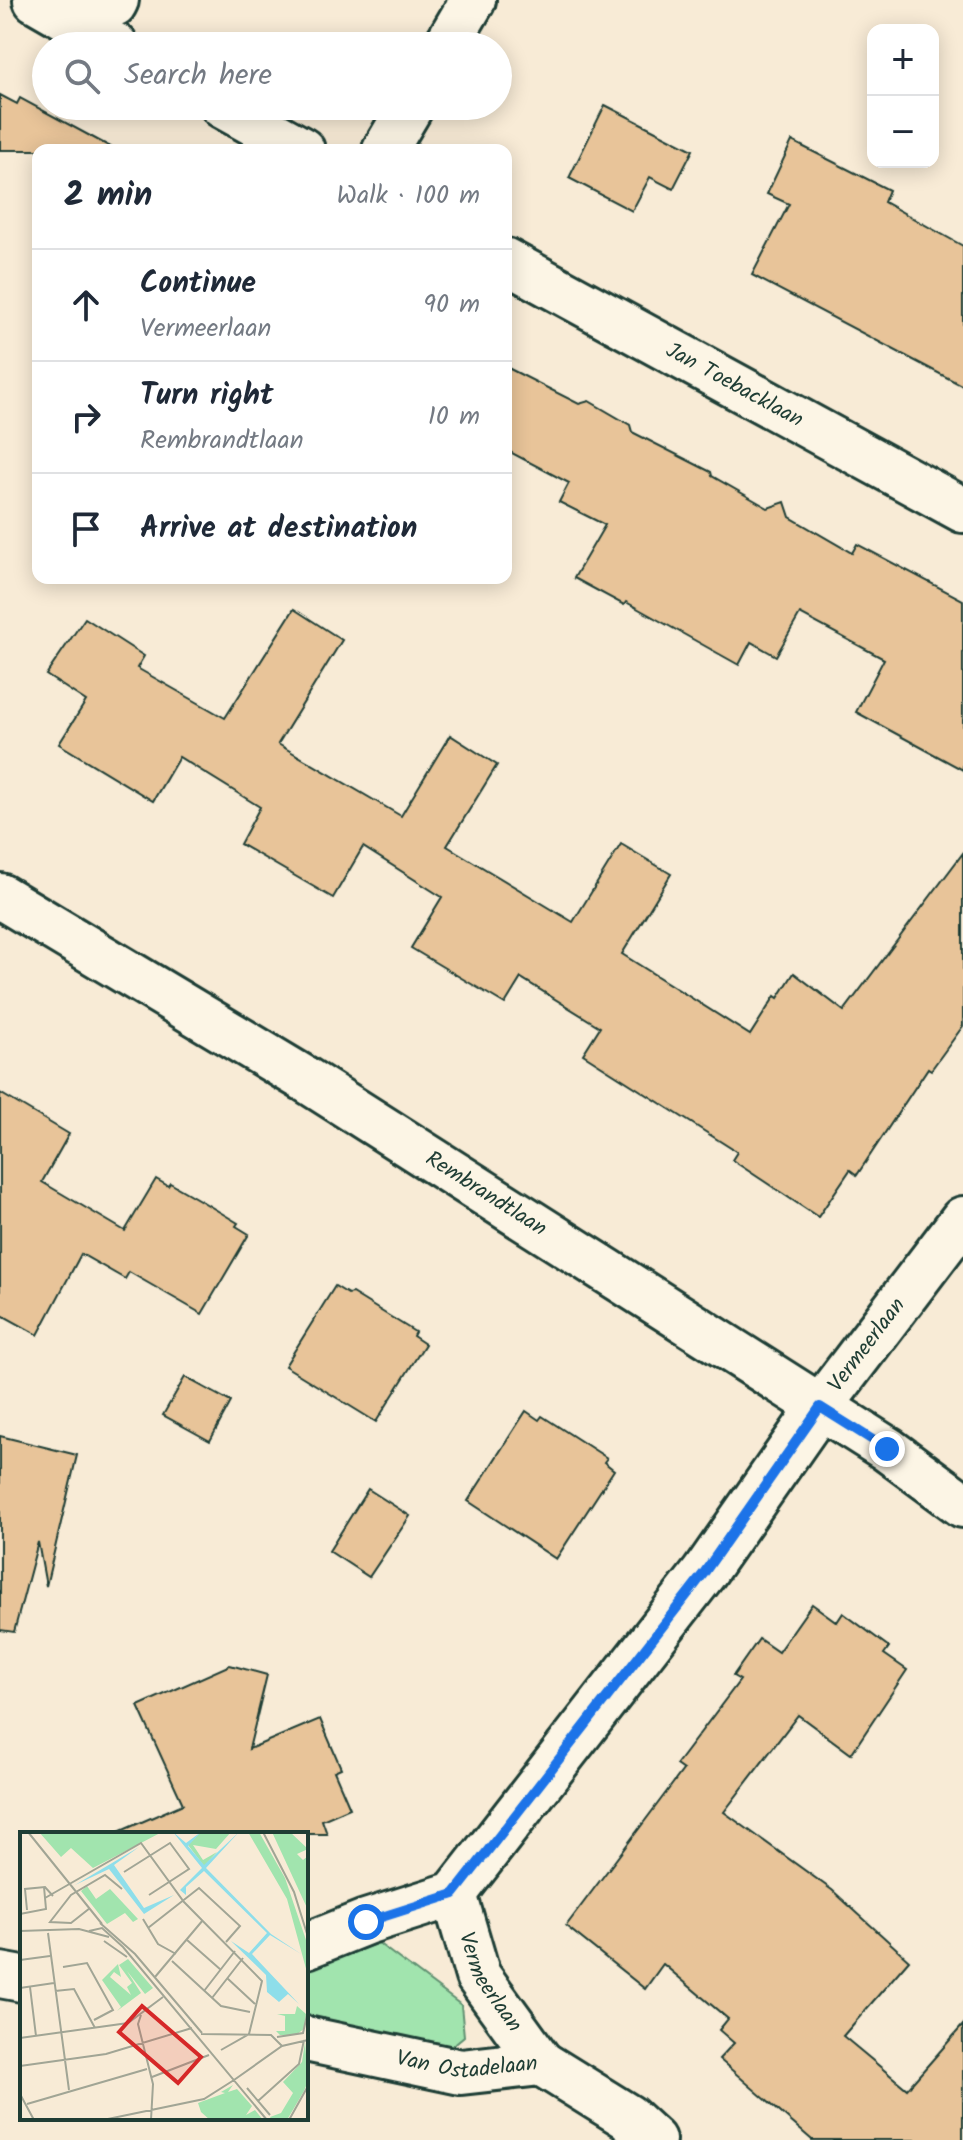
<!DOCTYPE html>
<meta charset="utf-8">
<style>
body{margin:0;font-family:Kalam,sans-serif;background:#f2f2f3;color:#1f2937}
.controls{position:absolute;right:24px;top:24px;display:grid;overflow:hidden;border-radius:16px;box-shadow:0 4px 20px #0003}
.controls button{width:72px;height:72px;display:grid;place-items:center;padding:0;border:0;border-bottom:2px solid #e0e1e3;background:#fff;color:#1f2937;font:40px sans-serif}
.stop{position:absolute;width:24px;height:24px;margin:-18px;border:6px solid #1a73e8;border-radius:50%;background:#fff}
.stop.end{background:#1a73e8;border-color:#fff;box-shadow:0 2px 8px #0008}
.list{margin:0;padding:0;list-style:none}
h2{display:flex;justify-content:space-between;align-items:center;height:104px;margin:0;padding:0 32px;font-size:34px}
h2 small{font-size:26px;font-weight:400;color:#747a83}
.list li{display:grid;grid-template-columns:52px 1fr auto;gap:24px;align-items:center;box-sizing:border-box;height:112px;padding:0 32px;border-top:2px solid #e0e1e3}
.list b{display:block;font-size:30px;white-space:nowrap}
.list p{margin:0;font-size:26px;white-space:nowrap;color:#747a83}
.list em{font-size:26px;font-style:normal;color:#747a83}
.icon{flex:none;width:44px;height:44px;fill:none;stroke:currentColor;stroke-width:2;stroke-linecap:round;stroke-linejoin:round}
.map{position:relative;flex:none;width:963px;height:2140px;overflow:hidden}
.search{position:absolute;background:#fff;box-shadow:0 4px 20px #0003;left:32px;top:32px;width:480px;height:88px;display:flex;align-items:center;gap:20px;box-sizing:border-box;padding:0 28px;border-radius:44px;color:#747a83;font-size:30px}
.panel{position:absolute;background:#fff;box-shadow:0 4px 20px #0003;left:32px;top:144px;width:480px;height:440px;border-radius:16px}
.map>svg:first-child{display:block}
</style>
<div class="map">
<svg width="963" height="2140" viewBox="0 0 963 2140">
<rect width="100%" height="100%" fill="#f8ebd6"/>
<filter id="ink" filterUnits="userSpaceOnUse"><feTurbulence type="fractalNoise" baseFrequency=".0125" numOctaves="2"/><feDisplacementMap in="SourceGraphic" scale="16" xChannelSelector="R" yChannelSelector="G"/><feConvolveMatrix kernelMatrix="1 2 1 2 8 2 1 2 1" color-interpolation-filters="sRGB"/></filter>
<g filter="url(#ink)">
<polygon fill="#a1e4ae" stroke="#609071" stroke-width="2" points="378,1943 461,2005 464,2036 446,2051 306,2020 306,1970"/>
<g fill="#e8c499" stroke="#1f3d34" stroke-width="2">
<polygon points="0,95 17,104 20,98 116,150 0,150"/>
<polygon points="605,105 693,150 673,189 650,177 632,211 569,178"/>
<polygon points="792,141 889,190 884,202 963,246 963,386 752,275 789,204 767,194"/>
<polygon points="506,367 579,404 589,401 630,425 632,432 711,472 712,476 768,508 785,502 790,517 852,553 857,544 963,600 963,770 856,712 884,659 800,614 776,656 751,642 739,665 626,602 624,605 574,578 605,525 559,502 569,483 506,450"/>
<polygon points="294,609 342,640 278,744 401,816 450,735 497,765 447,846 573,922 621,844 671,874 622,954 750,1035 775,996 778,998 794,973 844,1011 963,853 963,1026 931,1070 928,1068 857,1175 850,1170 818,1217 732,1160 737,1152 583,1054 600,1027 521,978 505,1004 411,948 442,897 363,847 333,898 240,844 260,807 179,757 153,801 59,744 86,701 46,675 85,618 144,656 137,668 225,718"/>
<polygon points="0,1093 69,1134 42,1182 125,1231 156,1179 168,1186 170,1183 203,1202 238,1223 236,1226 249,1234 202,1314 129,1272 125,1279 81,1254 38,1335 0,1314"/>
<polygon points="335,1286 348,1294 352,1293 415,1332 413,1336 425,1344 376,1422 285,1366"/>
<polygon points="185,1377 231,1402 210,1441 163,1415"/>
<polygon points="526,1411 539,1420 542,1416 607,1458 604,1462 614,1470 556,1559 468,1501"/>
<polygon points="0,1436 77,1455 46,1586 38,1542 14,1632 0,1630"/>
<polygon points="368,1489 410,1516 369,1577 329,1551"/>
<polygon points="812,1604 837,1622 843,1613 889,1647 884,1654 907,1670 851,1754 798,1715 724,1812 832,1890 909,1960 843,2036 907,2089 963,2025 963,2140 812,2140 719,2059 734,2043 719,2030 728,2019 663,1964 645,1989 566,1926 683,1770 676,1765 740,1680 733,1676 759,1639 778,1652"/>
<polygon points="230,1665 267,1675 249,1749 320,1719 341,1768 334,1771 350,1808 322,1820 327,1834 114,1834 183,1804 138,1706"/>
</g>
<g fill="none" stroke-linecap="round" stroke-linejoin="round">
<defs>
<g id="minor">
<polyline points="36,0 116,46"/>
<polyline points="68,18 114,4 116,0"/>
<polyline points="446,46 473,0"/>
<polyline points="223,106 302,150"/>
<polyline points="385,150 411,106"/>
<path id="s1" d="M506,261L963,510"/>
<path id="s2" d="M0,896L305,1079L887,1449L963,1505"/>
<path id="s3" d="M454,1894L478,1976L541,2063"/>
<path id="s4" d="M306,1946L366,1922L454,1894L704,1573L820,1407L963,1219"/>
<polyline points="0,1975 22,1979"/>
<path id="s5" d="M306,2039L461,2072L541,2063L628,2117L653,2140"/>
</g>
</defs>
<use href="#minor" stroke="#1f3d34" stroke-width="50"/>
<use href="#minor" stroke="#fcf5e5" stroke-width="44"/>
</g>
</g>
<g fill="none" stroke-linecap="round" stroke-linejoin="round" filter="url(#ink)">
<polyline stroke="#1a73e8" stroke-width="10" points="366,1922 454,1894 704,1573 820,1407 887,1449"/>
</g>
<g text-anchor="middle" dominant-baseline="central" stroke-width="8" stroke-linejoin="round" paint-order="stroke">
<g font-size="22" fill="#1f3d34" stroke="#fcf5e5">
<text stroke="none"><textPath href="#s1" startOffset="260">Jan Toebacklaan</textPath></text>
<text stroke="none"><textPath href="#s2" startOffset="570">Rembrandtlaan</textPath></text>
<text stroke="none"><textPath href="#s4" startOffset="844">Vermeerlaan</textPath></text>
<text stroke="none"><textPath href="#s3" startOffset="96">Vermeerlaan</textPath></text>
<text stroke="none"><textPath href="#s5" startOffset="164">Van Ostadelaan</textPath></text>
</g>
</g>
<g transform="translate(20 1832)">
<rect width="288" height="288" fill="#f8ebd6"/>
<path d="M19,0H142L73,36L51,16L41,25ZM181,0H211L196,17L173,13L183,28L197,20L184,34L168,13ZM228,0H239L265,46L287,111L288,144L267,67ZM252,0H270L288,17L277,22L283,28L288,24V78ZM67,54L76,67L90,57L118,87L113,90L105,81L87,92L61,59ZM108,127L133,156L125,162L107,139L121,161L97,179L101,175L82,148L98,132L101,145L94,140L90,145L111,163L107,155L112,151L99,133ZM277,174L286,182L285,196L276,203H260L256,199H265V184L257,182H275ZM285,210L288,249L284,259L267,288H252L250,285L261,281L273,261L263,250L282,230ZM213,253L208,260L217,257L232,274L226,283L235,278L243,288H190L181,280L178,271L205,261L201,260Z" fill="#a1e4ae"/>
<path d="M153,0L166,11L181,0L168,14L184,33L219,0L186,36L251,102L281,122L250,103L232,122L279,172L268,162L259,170L247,160L246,143L211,109L229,121L247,101L184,39L166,55V63L160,58L182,36ZM119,15L94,33L124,76L154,63L124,82L89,37L55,53Z" fill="#8edeea"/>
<path fill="none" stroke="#a1a595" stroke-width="2" d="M8,0L82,92M243,0L274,60L288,105M104,40L150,11L169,37L129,63M25,66L121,11L164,70L242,149L229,202L201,218M70,76L51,91L30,90L51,63L85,43L102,57M7,78L5,57L25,55L33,64M0,82L26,77L24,55M123,87L138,112L156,122M80,91L115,122L182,201M128,96L179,56L220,94L206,110M0,99L59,97L89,105M69,99L82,96L103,115L247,288M28,101L49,258M167,108L201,138M84,109L107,125M0,128L30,124M152,129L201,174L230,180M43,135L67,131L93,178L74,188M135,145L183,88M207,146L235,172M10,155L16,204M0,156L34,151M35,159L54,157L75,196M184,159L215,119M192,166L223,126M121,183L118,192L133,252L131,288M181,202L251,203L262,214M257,205L283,201L287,183M0,206L108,191L143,165M0,234L86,222L172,196M132,245L189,223M214,248L262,214L288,208M227,256L250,283M0,262L14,288M238,269L279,232L284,208M7,272L127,237M83,288L184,267L214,248M269,288L288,254"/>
<path fill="#d62828" fill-opacity="0.15" stroke="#d62828" stroke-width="4" d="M122,174L181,225L158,251L99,200Z"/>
<rect width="288" height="288" fill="none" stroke="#1f3d34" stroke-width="4"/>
</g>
</svg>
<div class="controls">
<button>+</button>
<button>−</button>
</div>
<div class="stop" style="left:366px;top:1922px"></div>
<div class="stop end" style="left:887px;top:1449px"></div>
<div class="search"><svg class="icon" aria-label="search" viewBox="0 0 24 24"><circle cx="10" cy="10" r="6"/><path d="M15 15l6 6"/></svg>Search here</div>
<section class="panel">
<h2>2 min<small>Walk · 100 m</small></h2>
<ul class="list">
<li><svg class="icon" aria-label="ahead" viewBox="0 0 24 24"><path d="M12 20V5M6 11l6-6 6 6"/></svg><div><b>Continue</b><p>Vermeerlaan</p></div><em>90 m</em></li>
<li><svg class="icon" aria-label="right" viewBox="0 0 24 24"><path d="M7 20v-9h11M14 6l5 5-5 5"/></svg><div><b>Turn right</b><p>Rembrandtlaan</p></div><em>10 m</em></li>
<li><svg class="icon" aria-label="arrive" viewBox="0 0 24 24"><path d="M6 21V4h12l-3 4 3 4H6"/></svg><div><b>Arrive at destination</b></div></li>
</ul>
</section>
</div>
